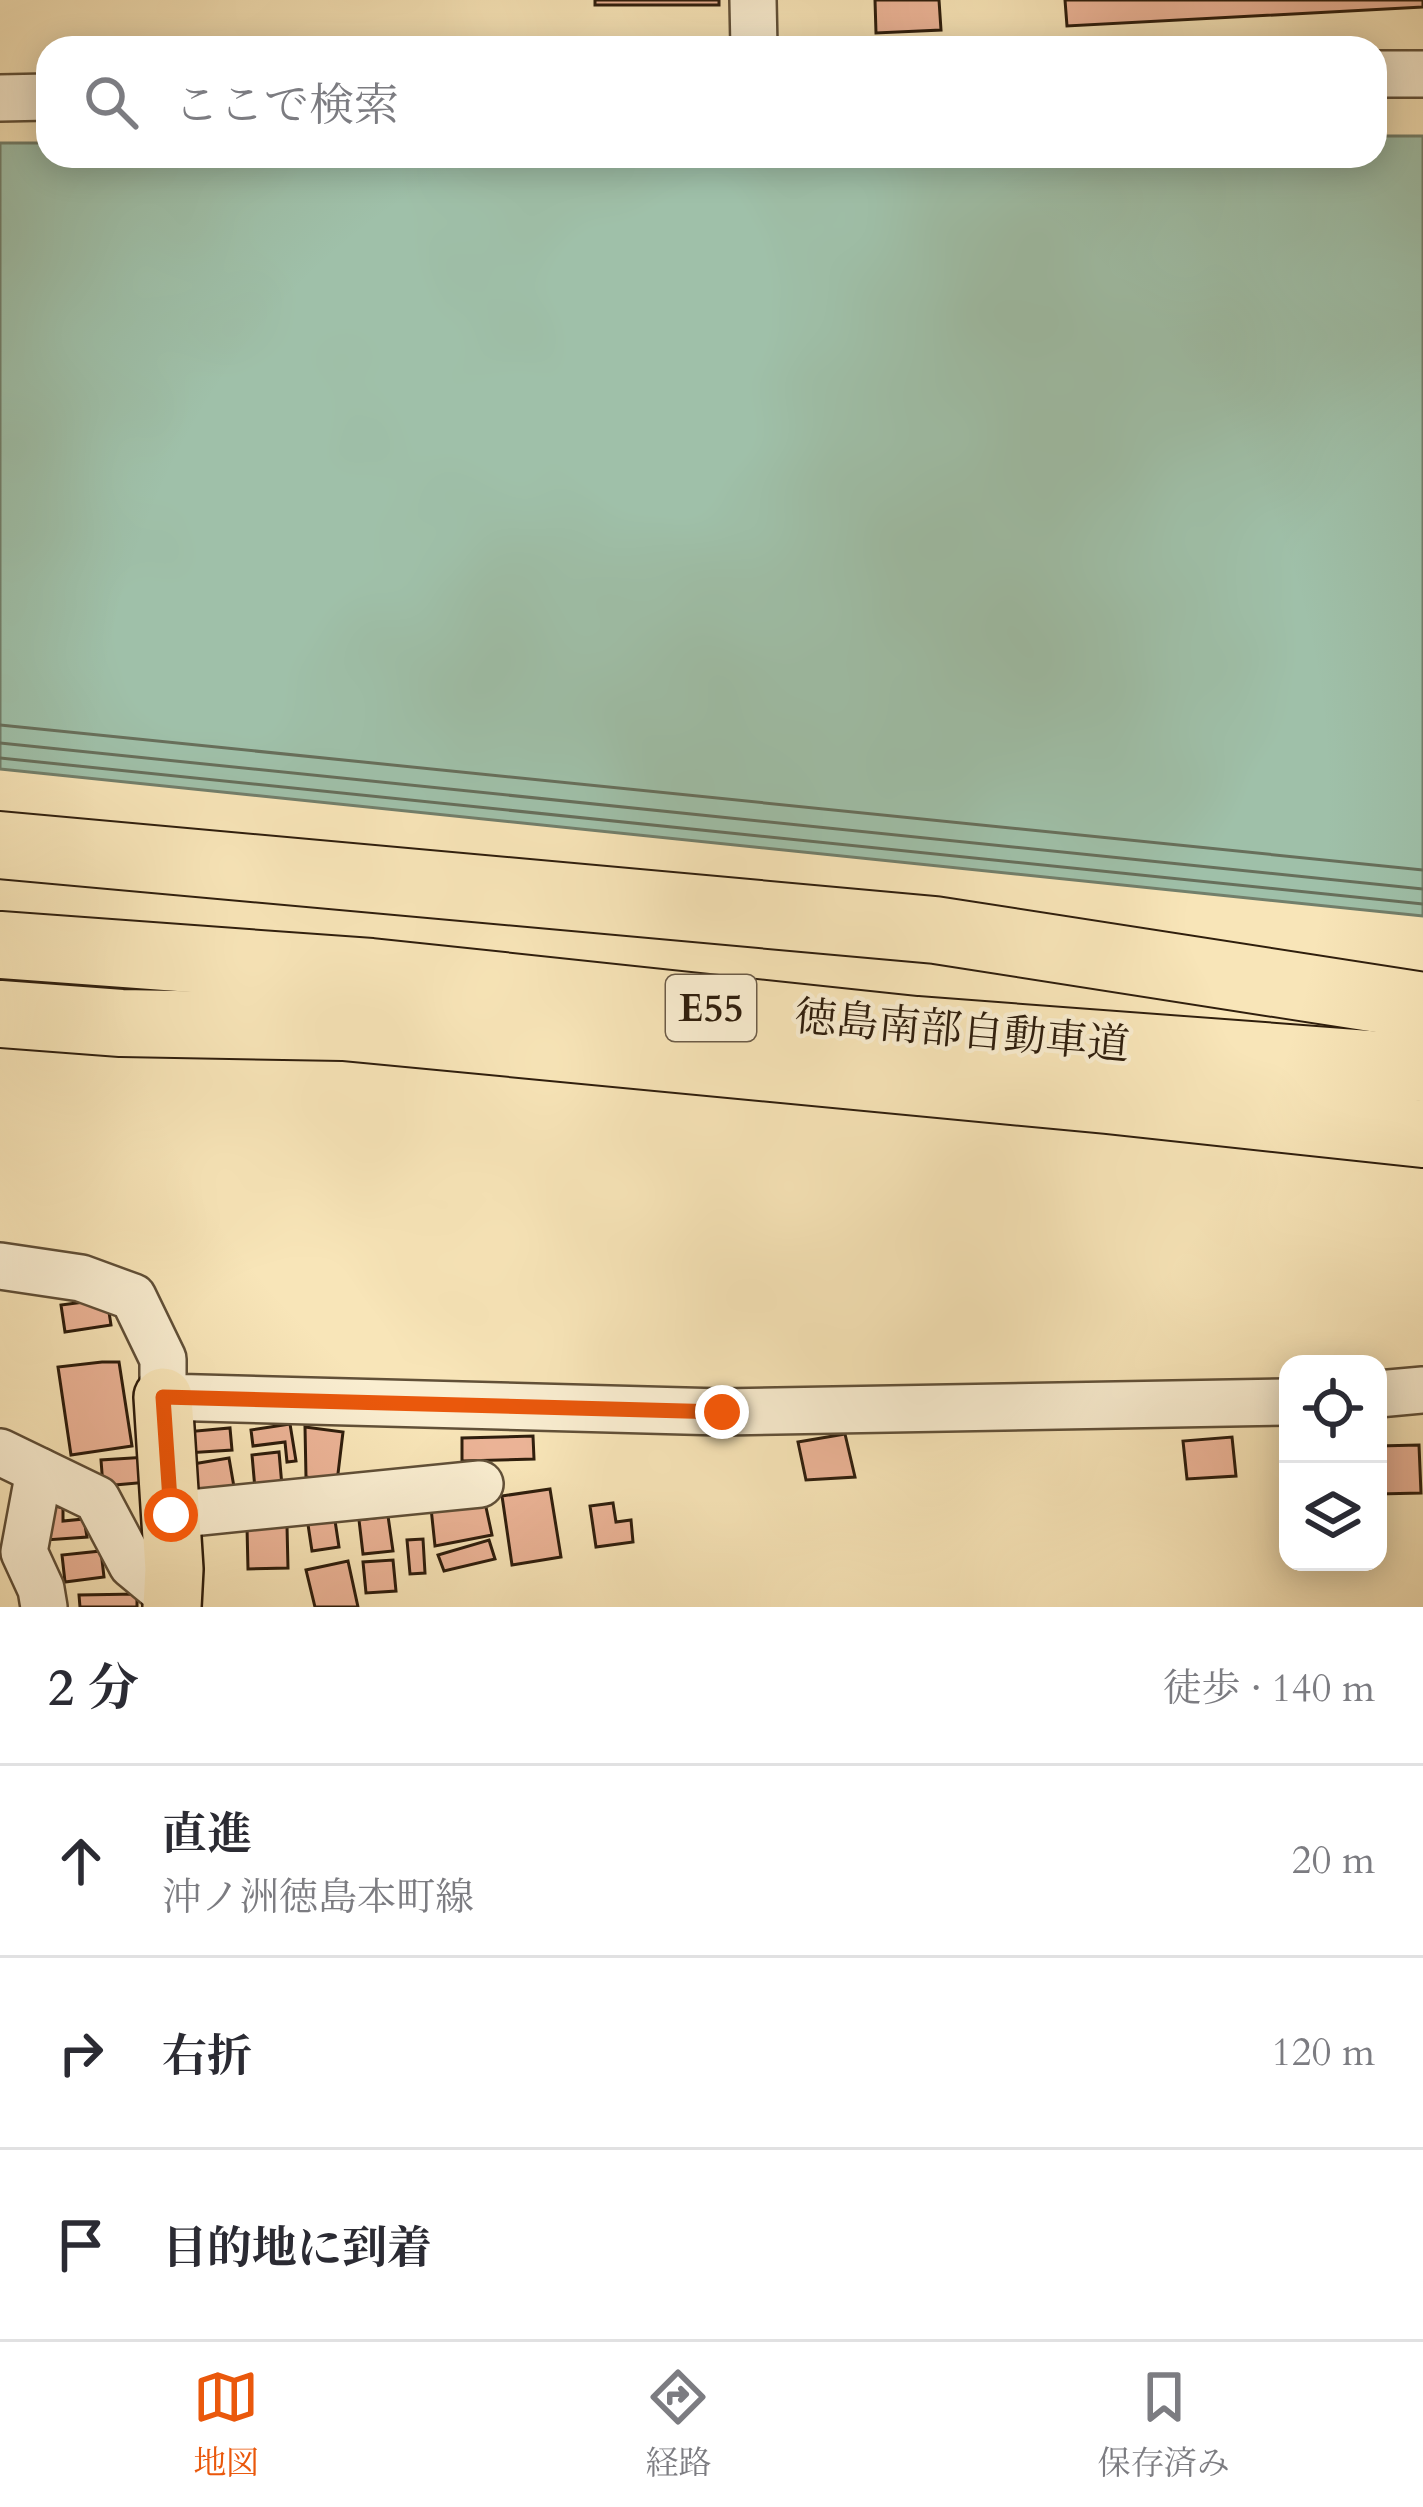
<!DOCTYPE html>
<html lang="ja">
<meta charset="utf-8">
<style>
body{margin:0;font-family:Cardo,"Noto Serif JP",serif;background:#f2f2f3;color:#2b2b33}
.controls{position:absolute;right:36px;bottom:36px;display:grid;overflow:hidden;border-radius:24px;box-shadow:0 6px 30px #0003}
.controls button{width:108px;height:108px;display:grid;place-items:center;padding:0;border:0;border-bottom:3px solid #e1e1e2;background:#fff;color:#2b2b33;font:60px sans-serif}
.stop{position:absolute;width:36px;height:36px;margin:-27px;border:9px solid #ea580c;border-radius:50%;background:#fff}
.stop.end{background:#ea580c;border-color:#fff;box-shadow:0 3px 12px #0008}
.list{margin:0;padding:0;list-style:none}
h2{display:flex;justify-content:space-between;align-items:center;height:156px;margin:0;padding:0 48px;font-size:51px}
h2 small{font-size:39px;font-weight:400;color:#7c7c81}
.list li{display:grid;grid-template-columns:78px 1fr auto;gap:36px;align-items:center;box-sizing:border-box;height:192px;padding:0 48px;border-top:3px solid #e1e1e2}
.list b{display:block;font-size:45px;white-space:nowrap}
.list p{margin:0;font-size:39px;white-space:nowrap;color:#7c7c81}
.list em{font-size:39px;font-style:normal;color:#7c7c81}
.icon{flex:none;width:66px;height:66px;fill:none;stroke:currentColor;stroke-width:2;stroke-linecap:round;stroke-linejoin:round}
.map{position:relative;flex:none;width:1423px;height:1607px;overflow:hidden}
.search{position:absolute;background:#fff;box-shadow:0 6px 30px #0003;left:36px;right:36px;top:36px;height:132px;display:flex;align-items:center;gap:30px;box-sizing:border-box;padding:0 42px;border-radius:36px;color:#7c7c81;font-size:45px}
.sheet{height:732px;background:#fff}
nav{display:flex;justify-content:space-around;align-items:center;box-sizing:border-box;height:168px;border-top:3px solid #e1e1e2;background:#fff;font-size:33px;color:#7c7c81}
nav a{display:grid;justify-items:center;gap:6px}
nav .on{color:#ea580c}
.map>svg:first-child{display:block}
</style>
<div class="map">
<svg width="1423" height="1607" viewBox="0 0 1423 1607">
<rect width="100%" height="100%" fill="#f8e5b8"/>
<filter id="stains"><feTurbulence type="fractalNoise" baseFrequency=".00167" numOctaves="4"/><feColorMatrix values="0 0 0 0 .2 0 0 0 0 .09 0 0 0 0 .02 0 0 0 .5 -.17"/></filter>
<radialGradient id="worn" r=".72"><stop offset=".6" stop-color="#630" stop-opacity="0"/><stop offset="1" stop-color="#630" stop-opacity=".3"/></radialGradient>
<polygon fill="#9fc0a9" stroke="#727f6b" stroke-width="3" points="1375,136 1423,136 1423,916 0,769 0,143 48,143 48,156 1375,156"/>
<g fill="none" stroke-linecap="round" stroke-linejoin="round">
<g stroke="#676f5b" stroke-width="3">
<polyline points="0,725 1423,870"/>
<polyline points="0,743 1423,889"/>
<polyline points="0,758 1423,904"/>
</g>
</g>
<g fill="#ecb497" stroke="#2f1e0d" stroke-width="3">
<rect x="595" y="0" width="124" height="5"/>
<polygon points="875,0 939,0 941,30 876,33"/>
<polygon points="1065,0 1423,0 1423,7 1067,26"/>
<polygon points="107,1299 111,1325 65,1332 61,1305"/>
<polygon points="102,1362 119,1362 132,1446 71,1455 58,1367"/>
<polygon points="290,1424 296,1461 287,1462 285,1442 253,1446 251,1430"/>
<polygon points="305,1427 343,1432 337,1482 306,1477"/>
<polygon points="230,1428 232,1450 187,1453 185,1432"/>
<polygon points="845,1434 855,1477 806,1480 798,1442"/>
<polygon points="533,1436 534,1459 462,1461 462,1438"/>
<polygon points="1232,1437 1236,1476 1187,1479 1183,1441"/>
<polygon points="1419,1445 1421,1493 1378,1494 1378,1446"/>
<polygon points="279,1452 282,1486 255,1489 252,1455"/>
<polygon points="147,1457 149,1482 103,1486 101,1460"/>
<polygon points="229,1458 234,1487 192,1494 187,1465"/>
<polygon points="550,1489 561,1557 512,1565 502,1496"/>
<polygon points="484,1498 492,1535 435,1546 431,1508"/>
<polygon points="44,1503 63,1508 63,1521 84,1519 87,1537 46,1540"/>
<polygon points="613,1503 616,1522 631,1520 633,1542 596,1547 590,1506"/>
<polygon points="334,1514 339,1547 312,1551 307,1518"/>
<polygon points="388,1516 393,1551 363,1554 359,1520"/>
<polygon points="287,1526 288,1568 248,1569 247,1527"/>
<polygon points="423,1539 425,1573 410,1574 407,1540"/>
<polygon points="489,1540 495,1559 444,1571 438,1555"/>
<polygon points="101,1551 104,1577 65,1582 62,1555"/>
<polygon points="393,1560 396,1591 366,1593 363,1562"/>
<polygon points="348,1561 358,1607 315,1607 306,1570"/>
<polygon points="137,1594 137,1607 80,1607 79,1595"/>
</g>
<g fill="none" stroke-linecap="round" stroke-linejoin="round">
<defs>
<g id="minor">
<polyline points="753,0 754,48"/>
<polyline points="1375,74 1423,74"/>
<polyline points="0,98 48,97"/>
<polyline points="0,1266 81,1278 133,1297 163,1359 163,1397 722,1412 1288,1402"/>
<polyline points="1378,1394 1423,1390"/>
<polyline points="0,1452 97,1499 132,1565 172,1598"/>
<polyline points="39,1471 24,1552 41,1589 44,1607"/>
<polyline points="171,1515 480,1484"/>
</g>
<polyline id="major" points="163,1397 174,1569 172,1607"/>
<g id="highway">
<polyline points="0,845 935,930 1423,1006"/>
<polyline points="0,945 371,972 916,1030 1423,1068"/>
<polyline points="0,1014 121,1023 343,1027 1107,1100 1423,1134"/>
</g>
</defs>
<use href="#minor" stroke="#615038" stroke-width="50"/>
<use href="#major" stroke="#2f1e0d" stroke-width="62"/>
<use href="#highway" stroke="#2f1e0d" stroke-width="70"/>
<use href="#minor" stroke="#faeed1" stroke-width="45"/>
<use href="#major" stroke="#f8e5b8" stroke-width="57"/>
<use href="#highway" stroke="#f8e5b8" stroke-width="66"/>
</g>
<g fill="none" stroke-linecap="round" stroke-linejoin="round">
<polyline stroke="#ea580c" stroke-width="15" points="171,1515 163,1397 722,1412"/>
</g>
<g text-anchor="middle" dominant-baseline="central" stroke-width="9" stroke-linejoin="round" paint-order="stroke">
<rect fill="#faeed1" stroke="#6c5c48" stroke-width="3" x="666" y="975" width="90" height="66" rx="9"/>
<g font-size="39" font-weight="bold" fill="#2f1e0d">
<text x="711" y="1008">E55</text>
</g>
<g font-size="42" fill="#2f1e0d" stroke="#faeed1">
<text transform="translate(962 1031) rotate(5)">徳島南部自動車道</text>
</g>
</g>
<rect width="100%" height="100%" filter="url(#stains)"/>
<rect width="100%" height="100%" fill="url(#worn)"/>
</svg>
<div class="controls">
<button><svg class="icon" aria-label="locate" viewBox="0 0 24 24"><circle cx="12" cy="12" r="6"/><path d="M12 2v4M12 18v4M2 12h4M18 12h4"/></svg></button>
<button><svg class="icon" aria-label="layers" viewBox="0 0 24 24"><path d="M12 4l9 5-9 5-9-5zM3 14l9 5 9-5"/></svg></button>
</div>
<div class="stop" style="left:171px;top:1515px"></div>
<div class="stop end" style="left:722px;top:1412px"></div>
<div class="search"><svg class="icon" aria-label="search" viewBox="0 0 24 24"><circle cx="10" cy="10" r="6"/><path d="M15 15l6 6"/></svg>ここで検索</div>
</div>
<section class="sheet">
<h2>2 分<small>徒歩 · 140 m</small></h2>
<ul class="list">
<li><svg class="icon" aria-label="ahead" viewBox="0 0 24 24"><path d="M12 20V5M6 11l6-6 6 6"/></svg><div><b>直進</b><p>沖ノ洲徳島本町線</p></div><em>20 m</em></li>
<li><svg class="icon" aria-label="right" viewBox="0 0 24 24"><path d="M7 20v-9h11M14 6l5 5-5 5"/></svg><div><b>右折</b></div><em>120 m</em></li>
<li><svg class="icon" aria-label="arrive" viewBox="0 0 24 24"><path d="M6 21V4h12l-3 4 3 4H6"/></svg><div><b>目的地に到着</b></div></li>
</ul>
</section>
<nav>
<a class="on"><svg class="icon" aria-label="map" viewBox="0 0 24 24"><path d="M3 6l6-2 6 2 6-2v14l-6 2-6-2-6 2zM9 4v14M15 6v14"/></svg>地図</a>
<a><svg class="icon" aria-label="directions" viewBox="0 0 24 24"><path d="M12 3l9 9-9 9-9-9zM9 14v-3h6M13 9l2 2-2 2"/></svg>経路</a>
<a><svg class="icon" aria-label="saved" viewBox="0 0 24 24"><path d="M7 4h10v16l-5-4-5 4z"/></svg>保存済み</a>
</nav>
